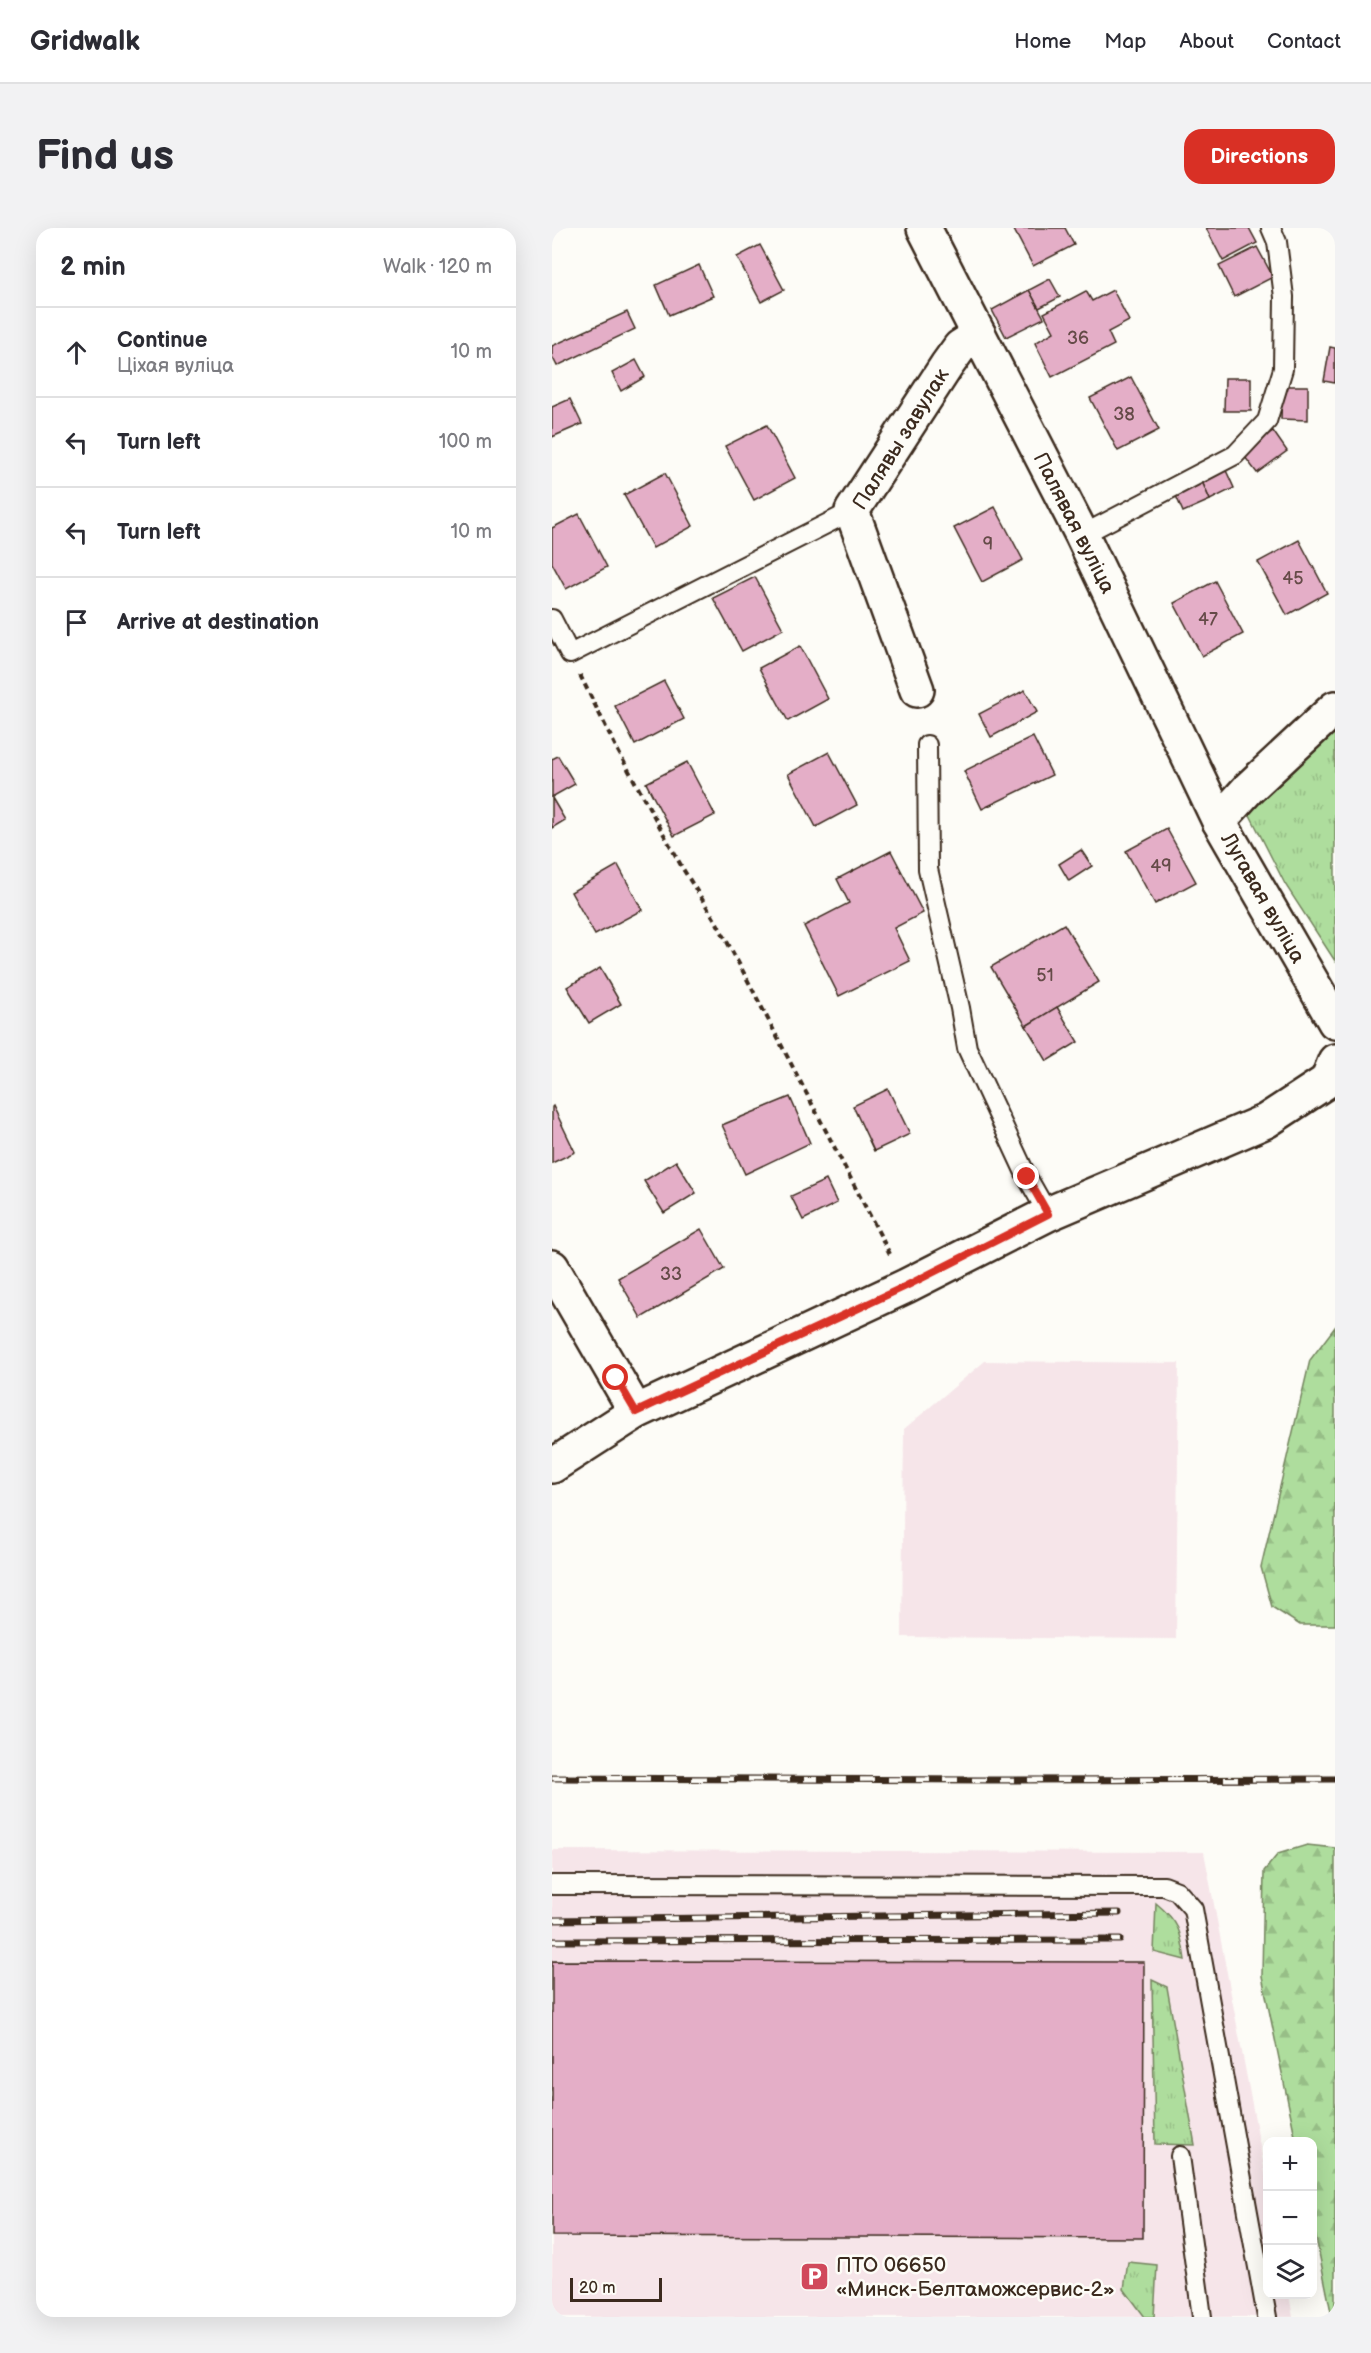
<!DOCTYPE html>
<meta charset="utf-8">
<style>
body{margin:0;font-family:"Balsamiq Sans",sans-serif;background:#f2f2f3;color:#2b2b33}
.controls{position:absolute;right:18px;bottom:18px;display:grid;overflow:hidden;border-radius:12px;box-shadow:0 6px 24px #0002}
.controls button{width:54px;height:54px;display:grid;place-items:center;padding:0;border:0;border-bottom:2px solid #e1e1e2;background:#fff;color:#2b2b33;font:30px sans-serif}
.scale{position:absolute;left:18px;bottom:15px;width:92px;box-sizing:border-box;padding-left:6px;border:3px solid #3b2a1e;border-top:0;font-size:16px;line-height:21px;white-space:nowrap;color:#3b2a1e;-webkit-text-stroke:4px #fdfcf7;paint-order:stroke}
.stop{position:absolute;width:18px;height:18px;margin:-14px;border:4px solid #d93025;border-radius:50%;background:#fff}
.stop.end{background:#d93025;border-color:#fff;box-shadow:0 2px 6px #0008}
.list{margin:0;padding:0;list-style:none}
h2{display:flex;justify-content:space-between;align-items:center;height:78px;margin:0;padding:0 24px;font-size:26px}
h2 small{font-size:20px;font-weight:400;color:#7c7c81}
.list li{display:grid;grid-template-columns:39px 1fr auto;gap:18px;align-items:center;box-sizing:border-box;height:90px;padding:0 24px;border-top:2px solid #e1e1e2}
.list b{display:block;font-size:22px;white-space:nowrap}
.list p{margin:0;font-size:20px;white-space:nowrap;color:#7c7c81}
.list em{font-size:20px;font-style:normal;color:#7c7c81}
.icon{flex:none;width:33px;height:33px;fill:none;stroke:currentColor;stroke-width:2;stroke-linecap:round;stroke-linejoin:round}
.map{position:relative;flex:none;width:783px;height:2089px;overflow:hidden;border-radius:18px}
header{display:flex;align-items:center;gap:36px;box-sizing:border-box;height:84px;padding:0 30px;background:#fff;border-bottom:2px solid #e1e1e2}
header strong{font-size:28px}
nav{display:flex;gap:33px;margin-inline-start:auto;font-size:21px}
.intro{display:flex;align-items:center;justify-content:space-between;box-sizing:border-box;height:144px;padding:0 36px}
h1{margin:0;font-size:42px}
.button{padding:15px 27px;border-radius:18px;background:#d93025;color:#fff;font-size:21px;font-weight:700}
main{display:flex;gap:36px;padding:0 36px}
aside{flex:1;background:#fff;border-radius:18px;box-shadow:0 6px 24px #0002}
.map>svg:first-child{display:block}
</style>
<header>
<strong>Gridwalk</strong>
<nav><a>Home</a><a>Map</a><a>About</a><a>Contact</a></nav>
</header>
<div class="intro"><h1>Find us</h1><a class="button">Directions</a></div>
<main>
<aside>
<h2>2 min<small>Walk · 120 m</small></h2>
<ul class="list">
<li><svg class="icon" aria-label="ahead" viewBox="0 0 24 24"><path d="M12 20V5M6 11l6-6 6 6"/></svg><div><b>Continue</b><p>Ціхая вуліца</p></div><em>10 m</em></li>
<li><svg class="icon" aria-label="left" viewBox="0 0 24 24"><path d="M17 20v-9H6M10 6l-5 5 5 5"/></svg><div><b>Turn left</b></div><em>100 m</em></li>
<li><svg class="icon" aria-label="left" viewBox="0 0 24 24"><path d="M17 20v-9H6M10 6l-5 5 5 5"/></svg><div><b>Turn left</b></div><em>10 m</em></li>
<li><svg class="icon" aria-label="arrive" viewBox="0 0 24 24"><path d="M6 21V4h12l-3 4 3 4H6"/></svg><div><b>Arrive at destination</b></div></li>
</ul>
</aside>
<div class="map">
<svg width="783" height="2089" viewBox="0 0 783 2089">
<defs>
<pattern id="grass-tufts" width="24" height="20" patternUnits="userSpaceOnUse" patternTransform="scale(1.5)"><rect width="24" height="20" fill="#aedd9d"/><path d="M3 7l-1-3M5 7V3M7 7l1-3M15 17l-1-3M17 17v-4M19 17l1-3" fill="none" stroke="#97be87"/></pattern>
<pattern id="forest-firs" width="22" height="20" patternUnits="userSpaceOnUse" patternTransform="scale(1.5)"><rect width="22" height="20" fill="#aedd9d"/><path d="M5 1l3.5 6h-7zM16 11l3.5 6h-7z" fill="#97be87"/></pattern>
</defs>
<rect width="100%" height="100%" fill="#fdfcf7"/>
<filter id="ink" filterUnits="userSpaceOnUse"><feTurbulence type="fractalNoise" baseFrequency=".0167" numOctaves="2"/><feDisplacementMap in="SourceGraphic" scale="12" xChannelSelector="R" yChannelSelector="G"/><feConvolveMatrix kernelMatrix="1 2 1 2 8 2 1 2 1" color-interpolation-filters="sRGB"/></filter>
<g filter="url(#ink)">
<g fill="#f6e5e9">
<polygon points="433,1133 627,1135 624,1411 350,1409 352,1201"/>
<polygon points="0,1622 652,1624 715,1955 716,2066 737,2067 741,2089 0,2089"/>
</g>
<g fill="url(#grass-tufts)" stroke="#74845e" stroke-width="1.5">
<polygon points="783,504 783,733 733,656 697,585"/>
<path d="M604,1675C627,1694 629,1703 633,1732L602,1724Z"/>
<polygon points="600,1752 615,1759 643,1917 603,1916"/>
<polygon points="576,2034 605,2037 602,2089 593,2089 572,2061"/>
</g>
<g fill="url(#forest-firs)" stroke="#74845e" stroke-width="1.5">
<polygon points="783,1099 783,1397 748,1397 720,1379 709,1339 758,1132"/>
<polygon points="755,1617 783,1620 783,2089 780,2089 761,1995 760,1914 744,1913 710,1748 712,1643 726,1626"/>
</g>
<g fill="#e4aec7" stroke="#3b2a1e" stroke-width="1.5">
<polygon points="461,0 513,0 522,17 481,38"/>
<polygon points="654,0 697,0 705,15 671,33"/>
<polygon points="208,17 232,62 209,74 185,29"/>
<polygon points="705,19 721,49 682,69 667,38"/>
<polygon points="147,37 161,68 117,87 104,57"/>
<polygon points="498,51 508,69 487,80 477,62"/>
<polygon points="477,62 492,90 454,109 440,82"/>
<polygon points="561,62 577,93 556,104 562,117 500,149 483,115 502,104 492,85 534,63 540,73"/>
<polygon points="75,84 83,101 5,138 0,128 0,118"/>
<polygon points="778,119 783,120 783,155 772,153"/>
<polygon points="84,132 93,149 69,163 60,145"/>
<polygon points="579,149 607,202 566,223 538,170"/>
<polygon points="673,150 699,150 699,183 672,183"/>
<polygon points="730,158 756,158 756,192 729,191"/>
<polygon points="18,171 30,196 0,209 0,179"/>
<polygon points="215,197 243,250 202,272 173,218"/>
<polygon points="721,203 735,223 705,245 690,225"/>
<polygon points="672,238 682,260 658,272 648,249"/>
<polygon points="113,245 141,298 101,320 72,267"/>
<polygon points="648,249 658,272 631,284 621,261"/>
<polygon points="443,279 471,332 430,354 402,300"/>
<polygon points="27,286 55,339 14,361 0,335 0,300"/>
<polygon points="747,312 775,365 735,387 706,334"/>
<polygon points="203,349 231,401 190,423 161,370"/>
<polygon points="663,353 691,406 650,428 622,375"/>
<polygon points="248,418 276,471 236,493 207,440"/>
<polygon points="112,453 132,491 83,517 63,478"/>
<polygon points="473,462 485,484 439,509 427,486"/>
<polygon points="481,509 500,547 430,581 412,543"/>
<polygon points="277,524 305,577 264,599 236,546"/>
<polygon points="6,528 23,556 0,569 0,531"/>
<polygon points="135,534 163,587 122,608 94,555"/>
<polygon points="0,570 13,592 0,600"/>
<polygon points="615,601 644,654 603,676 574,623"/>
<polygon points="529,622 540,638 517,653 507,636"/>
<polygon points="339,623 371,685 342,700 358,733 287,768 252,698 297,675 285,651"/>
<polygon points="66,637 90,682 43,707 19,664"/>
<polygon points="512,696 547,754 474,798 439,739"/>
<polygon points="48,740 69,776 37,795 15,759"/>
<polygon points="505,779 526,814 495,833 474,798"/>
<polygon points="336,861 358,906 322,923 301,878"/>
<polygon points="238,869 258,915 193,946 170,897"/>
<polygon points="1,878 23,924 0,935 0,879"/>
<polygon points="124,933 144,965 112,985 92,953"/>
<polygon points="274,952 285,975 251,992 239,968"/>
<polygon points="149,1001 172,1041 89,1090 66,1050"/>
<polygon points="0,1733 592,1734 591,2010 0,2008"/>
</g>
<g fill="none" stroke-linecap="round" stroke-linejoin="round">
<defs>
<g id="lane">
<polyline points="530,307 683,227 715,193 731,141 732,69 725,14 719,0"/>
<polyline points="0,391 18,426 300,283"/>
<polyline points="375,517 376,641 408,780 415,820 475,949 496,986"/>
<polyline points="0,1657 612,1658 625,1663 641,1681 715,2089"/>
<polyline points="628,1928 650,2089"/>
</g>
<g id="street">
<polyline points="372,0 530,307 667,593 783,794"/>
<polyline points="365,462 300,283 395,137 408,119 427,107"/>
<polyline points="667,593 697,560 783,480"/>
<polyline points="0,1039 84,1184"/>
<polyline points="0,1238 84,1184 354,1058 496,986 714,893 775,853 783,833"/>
</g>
</defs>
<use href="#lane" stroke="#3b2a1e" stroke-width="22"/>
<use href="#street" stroke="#3b2a1e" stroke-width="38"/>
<polyline stroke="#3b2a1e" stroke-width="4" stroke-dasharray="6 4.5" stroke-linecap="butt" points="28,447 66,523 131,641 165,695 194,749 340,1030"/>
<use href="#lane" stroke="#fdfcf7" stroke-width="18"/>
<use href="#street" stroke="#fdfcf7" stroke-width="33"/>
<defs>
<g id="rail">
<polyline points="0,1550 438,1552 783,1551"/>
<polyline points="0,1692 567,1685"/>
<polyline points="0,1713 568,1712"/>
</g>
</defs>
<use href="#rail" stroke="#3b2a1e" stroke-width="7"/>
<use href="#rail" stroke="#fdfcf7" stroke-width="4.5" stroke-dasharray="14" stroke-linecap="butt"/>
</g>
</g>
<g fill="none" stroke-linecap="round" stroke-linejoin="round" filter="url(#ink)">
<polyline stroke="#d93025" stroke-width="8" points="64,1150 84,1184 354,1058 496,986 475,949"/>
</g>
<defs>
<symbol id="parking-square" viewBox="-11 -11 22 22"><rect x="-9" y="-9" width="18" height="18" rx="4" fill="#d1495b" stroke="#fdfcf7"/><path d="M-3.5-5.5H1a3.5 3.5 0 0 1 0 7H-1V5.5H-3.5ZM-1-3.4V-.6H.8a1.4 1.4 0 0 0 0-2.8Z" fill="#fff"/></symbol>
</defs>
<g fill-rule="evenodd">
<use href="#parking-square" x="246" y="2032" width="33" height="33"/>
</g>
<g text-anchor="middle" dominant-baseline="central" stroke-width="5" stroke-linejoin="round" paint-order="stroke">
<g font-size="18" fill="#654b48">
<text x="526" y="110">36</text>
<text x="572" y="186">38</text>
<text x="436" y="316">9</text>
<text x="741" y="350">45</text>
<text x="656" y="391">47</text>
<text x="609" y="638">49</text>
<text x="493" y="747">51</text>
<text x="119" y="1046">33</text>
</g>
<g font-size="21" fill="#3b2a1e" stroke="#fdfcf7">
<text transform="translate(349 211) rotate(-58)">Палявы завулак</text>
<text transform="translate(522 295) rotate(63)">Палявая вуліца</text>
<text transform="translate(711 670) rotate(60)">Лугавая вуліца</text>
</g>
<g font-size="21" fill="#3b2a1e" stroke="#fdfcf7" text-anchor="start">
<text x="284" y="2037">ПТО 06650<tspan x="284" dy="24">«Минск-Белтаможсервис-2»</tspan></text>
</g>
</g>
</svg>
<div class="controls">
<button>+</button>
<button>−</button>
<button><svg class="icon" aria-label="layers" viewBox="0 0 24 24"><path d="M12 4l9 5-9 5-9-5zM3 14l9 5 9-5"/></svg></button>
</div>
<div class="scale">20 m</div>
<div class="stop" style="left:64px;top:1150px"></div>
<div class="stop end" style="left:475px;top:949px"></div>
</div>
</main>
